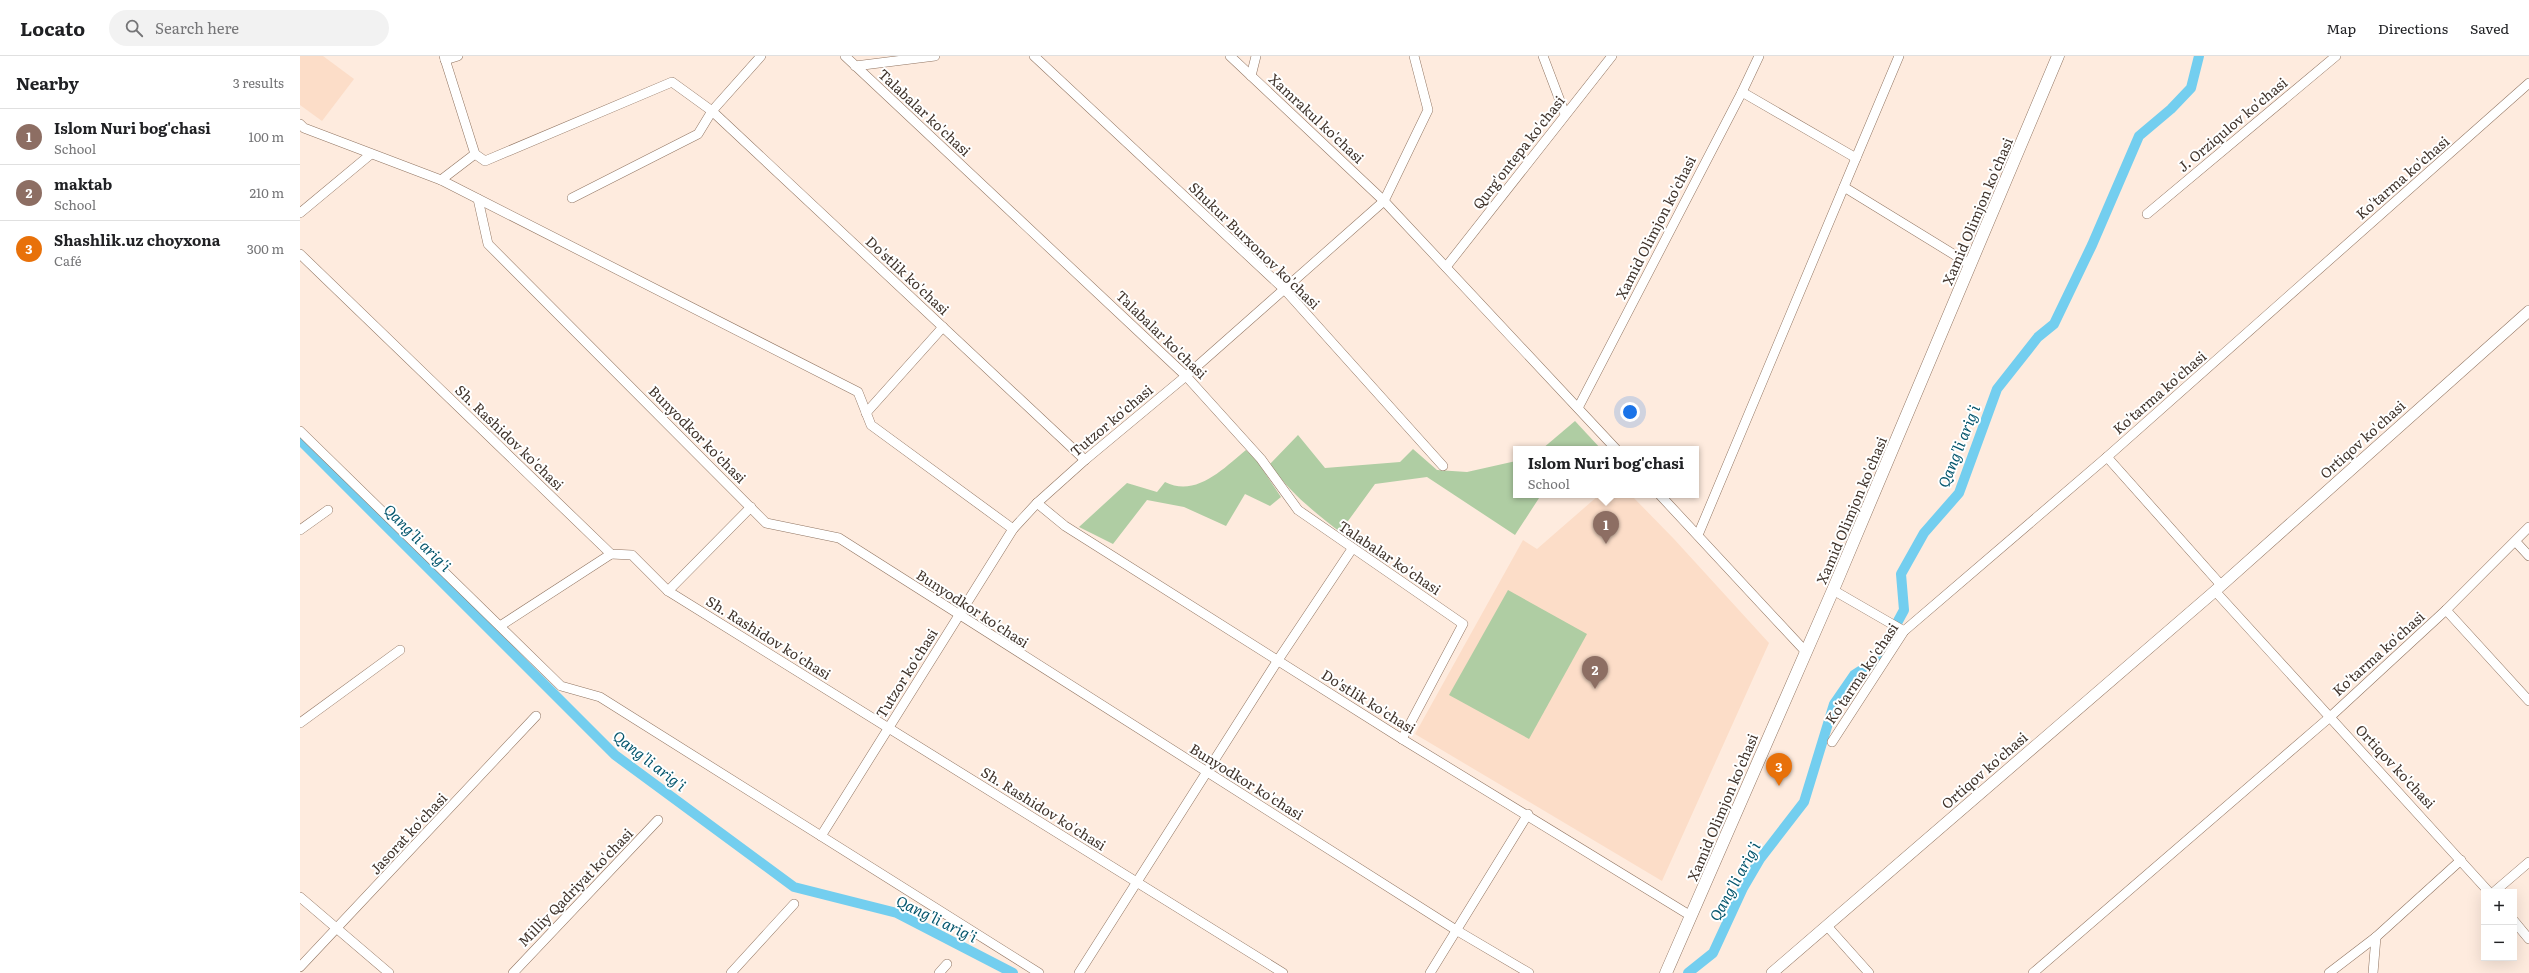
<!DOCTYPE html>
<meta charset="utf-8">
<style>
body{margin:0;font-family:Literata,serif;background:#f2f2f2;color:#202124}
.controls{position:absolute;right:12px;bottom:12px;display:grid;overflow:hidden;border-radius:0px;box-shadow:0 4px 16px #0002}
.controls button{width:36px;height:36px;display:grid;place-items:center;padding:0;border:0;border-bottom:1px solid #e0e0e0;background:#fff;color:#202124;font:20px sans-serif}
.you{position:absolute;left:1330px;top:356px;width:14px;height:14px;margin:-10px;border:3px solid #fff;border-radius:50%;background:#1a73e8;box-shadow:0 0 0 6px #1a73e833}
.badge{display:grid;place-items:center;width:26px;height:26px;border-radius:50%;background:#111827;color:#fff;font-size:13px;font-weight:700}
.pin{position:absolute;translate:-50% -33px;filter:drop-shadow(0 1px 2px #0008)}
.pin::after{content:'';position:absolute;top:21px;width:14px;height:12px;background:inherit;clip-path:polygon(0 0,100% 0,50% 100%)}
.popup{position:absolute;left:1213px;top:390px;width:186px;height:52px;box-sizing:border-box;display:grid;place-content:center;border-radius:0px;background:#fff;filter:drop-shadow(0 1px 3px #0005);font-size:13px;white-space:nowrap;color:#757577}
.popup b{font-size:15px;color:#202124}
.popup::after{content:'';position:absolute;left:50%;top:100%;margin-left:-8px;border:8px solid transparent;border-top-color:#fff}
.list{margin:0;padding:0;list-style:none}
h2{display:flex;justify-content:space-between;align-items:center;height:52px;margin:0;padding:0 16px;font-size:17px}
h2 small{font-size:13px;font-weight:400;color:#757577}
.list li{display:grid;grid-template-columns:26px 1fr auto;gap:12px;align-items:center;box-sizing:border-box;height:56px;padding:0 16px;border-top:1px solid #e0e0e0}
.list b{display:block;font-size:15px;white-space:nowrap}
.list p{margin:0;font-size:13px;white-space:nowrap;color:#757577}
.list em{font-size:13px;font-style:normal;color:#757577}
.icon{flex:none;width:22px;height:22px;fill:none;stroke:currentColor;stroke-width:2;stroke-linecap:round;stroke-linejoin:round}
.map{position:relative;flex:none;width:2229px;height:917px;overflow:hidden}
header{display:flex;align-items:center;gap:24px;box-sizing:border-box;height:56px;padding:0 20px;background:#fff;border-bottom:1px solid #e0e0e0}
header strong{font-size:19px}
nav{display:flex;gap:22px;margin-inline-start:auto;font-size:14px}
.search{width:280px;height:36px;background:#f2f2f2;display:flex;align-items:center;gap:10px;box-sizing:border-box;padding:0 14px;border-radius:22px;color:#757577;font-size:15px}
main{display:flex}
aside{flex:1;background:#fff}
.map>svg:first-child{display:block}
</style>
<header>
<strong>Locato</strong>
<div class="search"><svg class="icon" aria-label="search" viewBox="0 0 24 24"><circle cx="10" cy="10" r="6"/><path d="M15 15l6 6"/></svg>Search here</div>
<nav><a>Map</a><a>Directions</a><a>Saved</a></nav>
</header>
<main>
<aside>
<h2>Nearby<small>3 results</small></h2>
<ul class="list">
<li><span class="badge" style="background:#8d6e63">1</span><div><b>Islom Nuri bog'chasi</b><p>School</p></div><em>100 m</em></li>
<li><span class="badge" style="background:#8d6e63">2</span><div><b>maktab</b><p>School</p></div><em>210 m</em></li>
<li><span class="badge" style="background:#e8710a">3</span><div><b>Shashlik.uz choyxona</b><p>Café</p></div><em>300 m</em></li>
</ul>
</aside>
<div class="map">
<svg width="2229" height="917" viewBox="0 0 2229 917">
<rect width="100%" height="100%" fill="#feebde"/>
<g fill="#fcddc8">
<polygon points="0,0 23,0 54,23 22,65 0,49"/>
<polygon points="1299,439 1331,439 1374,483 1469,587 1362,825 1115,678 1223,484 1237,493"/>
</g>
<g fill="#afcda3">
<polygon points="1275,365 1301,393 1242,393"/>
<path d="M998,379L1025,412L1100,406L1113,393L1137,414L1167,416L1216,405V439H1241L1215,479L1127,421L1075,428L1040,476C1013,455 989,436 970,408Z"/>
<path d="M946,394L957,405L981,441L970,450L945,438L926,470L884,451L847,444L813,488L779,471L827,427L857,436L865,426C896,442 924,412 946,394Z"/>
<polygon points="1208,534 1287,578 1229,683 1149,639"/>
</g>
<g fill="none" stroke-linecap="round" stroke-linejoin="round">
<g stroke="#73ceef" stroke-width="10">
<polyline points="0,384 315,699 494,831 597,857 713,917"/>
<polyline points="1388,917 1413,897 1443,832 1460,803 1504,746 1534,648 1554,619 1577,604 1604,554 1601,518 1624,477 1659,437 1697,333 1738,281 1754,268 1792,189 1839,80 1871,53 1891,32 1899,0"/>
</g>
<defs>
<g id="minor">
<polyline points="545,0 886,320 961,403 998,454 1163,568 1102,683"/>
<polyline points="734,0 985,234 1143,410"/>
<polyline points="930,0 1084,145 1316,393"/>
<polyline points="1243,0 1265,58"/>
<polyline points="145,4 158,0"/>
<polyline points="555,10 635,0"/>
<polyline points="951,20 956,0"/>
<polyline points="1442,36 1459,0"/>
<polyline points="0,68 4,72 141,124 558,336 571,369 713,473"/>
<polyline points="175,98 185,105 372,26 412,55 785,404"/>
<polyline points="141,124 175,98 144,0"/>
<polyline points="1544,131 1671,209"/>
<polyline points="272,142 398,78 412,55 461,0"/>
<polyline points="178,143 188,188 466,467 539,482 1156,874 1229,917"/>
<polyline points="0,157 71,98"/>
<polyline points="1847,158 2036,0"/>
<polyline points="0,198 311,498 332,499 368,535 983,917"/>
<polyline points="1146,211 1312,0"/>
<polyline points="1278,352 1442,36 1556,102 1599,0"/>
<polyline points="566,357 643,271"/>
<polyline points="0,375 261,630 300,641 739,917"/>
<polyline points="1807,401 1921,529"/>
<polyline points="1360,439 1506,596"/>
<polyline points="737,447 765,470 1102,683 1391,860"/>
<polyline points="0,474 28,454"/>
<polyline points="1398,479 1556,102"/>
<polyline points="2216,486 2229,500"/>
<polyline points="1533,534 1604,575"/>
<polyline points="368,535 451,451"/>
<polyline points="1915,535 2189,836"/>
<polyline points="2146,554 2229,645"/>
<polyline points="200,570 311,498"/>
<polyline points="0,667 100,594"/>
<polyline points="1532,686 1604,575 1807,401 2229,27"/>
<polyline points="521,780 713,473 737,447 785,404 886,320 1084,145 1128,54 1114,0"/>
<polyline points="2194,836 2229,806"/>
<polyline points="0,841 89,917"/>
<polyline points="2214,865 2229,883"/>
<polyline points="1527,870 1569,917"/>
<polyline points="0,911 236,660"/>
<polyline points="213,917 358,764"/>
<polyline points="431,917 494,848"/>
<polyline points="639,917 647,908"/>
<polyline points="779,917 978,604 1052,493"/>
<polyline points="1130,917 1228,758"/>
<polyline points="1733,917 2030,661 2146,554 2229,471"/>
<polyline points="2029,917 2076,881 2161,804"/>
<polyline points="2073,917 2076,881"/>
</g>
<polyline id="tertiary" points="1472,917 1915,535 2229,255"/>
<polyline id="secondary" points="1366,917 1533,534 1758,0"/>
</defs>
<use href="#minor" stroke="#917562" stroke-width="10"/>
<use href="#tertiary" stroke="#917562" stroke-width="12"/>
<use href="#secondary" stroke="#917562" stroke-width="13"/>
<use href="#minor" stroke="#fff" stroke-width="9"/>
<use href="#tertiary" stroke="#fff" stroke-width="11"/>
<use href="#secondary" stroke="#fff" stroke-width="12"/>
</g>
<g text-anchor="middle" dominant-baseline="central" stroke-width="4" stroke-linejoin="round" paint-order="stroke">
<g font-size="14" fill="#40342c" stroke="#fff">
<text transform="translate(625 56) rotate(43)">Talabalar ko'chasi</text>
<text transform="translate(1017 62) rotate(43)">Xamrakul ko'chasi</text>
<text transform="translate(1932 68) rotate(-40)">J. Orziqulov ko'chasi</text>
<text transform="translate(1218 96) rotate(-52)">Qurg'ontepa ko'chasi</text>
<text transform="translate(2102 121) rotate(-41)">Ko'tarma ko'chasi</text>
<text transform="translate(1677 155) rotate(-67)">Xamid Olimjon ko'chasi</text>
<text transform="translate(1355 171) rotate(-63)">Xamid Olimjon ko'chasi</text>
<text transform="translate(955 189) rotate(44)">Shukur Burxonov ko'chasi</text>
<text transform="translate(608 219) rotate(43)">Do'stlik ko'chasi</text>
<text transform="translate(862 278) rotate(44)">Talabalar ko'chasi</text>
<text transform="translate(1859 336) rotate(-41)">Ko'tarma ko'chasi</text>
<text transform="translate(811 364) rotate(-40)">Tutzor ko'chasi</text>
<text transform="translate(398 378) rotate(45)">Bunyodkor ko'chasi</text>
<text transform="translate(210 381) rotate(44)">Sh. Rashidov ko'chasi</text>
<text transform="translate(2062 383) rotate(-42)">Ortiqov ko'chasi</text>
<text transform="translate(1551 454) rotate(-67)">Xamid Olimjon ko'chasi</text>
<text transform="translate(1090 501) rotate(34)">Talabalar ko'chasi</text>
<text transform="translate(673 552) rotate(33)">Bunyodkor ko'chasi</text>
<text transform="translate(469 581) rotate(32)">Sh. Rashidov ko'chasi</text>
<text transform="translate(2078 597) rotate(-42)">Ko'tarma ko'chasi</text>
<text transform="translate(606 617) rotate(-58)">Tutzor ko'chasi</text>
<text transform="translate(1561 617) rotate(-56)">Ko'tarma ko'chasi</text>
<text transform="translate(1069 645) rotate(32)">Do'stlik ko'chasi</text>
<text transform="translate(2096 710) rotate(47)">Ortiqov ko'chasi</text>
<text transform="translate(1684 714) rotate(-41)">Ortiqov ko'chasi</text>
<text transform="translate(947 725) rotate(32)">Bunyodkor ko'chasi</text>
<text transform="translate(1422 751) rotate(-67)">Xamid Olimjon ko'chasi</text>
<text transform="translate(744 752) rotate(32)">Sh. Rashidov ko'chasi</text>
<text transform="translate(108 777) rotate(-47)">Jasorat ko'chasi</text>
<text transform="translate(275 831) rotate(-46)">Milliy Qadriyat ko'chasi</text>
</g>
<g font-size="15" font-style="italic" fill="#05566d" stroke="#fff">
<text transform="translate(1658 390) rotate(-68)">Qang'li arig'i</text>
<text transform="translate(118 481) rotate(45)">Qang'li arig'i</text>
<text transform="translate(350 704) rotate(38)">Qang'li arig'i</text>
<text transform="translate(1434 825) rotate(-61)">Qang'li arig'i</text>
<text transform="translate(637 862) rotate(26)">Qang'li arig'i</text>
</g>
</g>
</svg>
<div class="controls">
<button>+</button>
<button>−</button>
</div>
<div class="you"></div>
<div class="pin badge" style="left:1306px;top:488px;background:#8d6e63">1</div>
<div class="popup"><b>Islom Nuri bog'chasi</b>School</div>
<div class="pin badge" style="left:1295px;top:633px;background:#8d6e63">2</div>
<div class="pin badge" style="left:1479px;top:730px;background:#e8710a">3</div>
</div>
</main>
